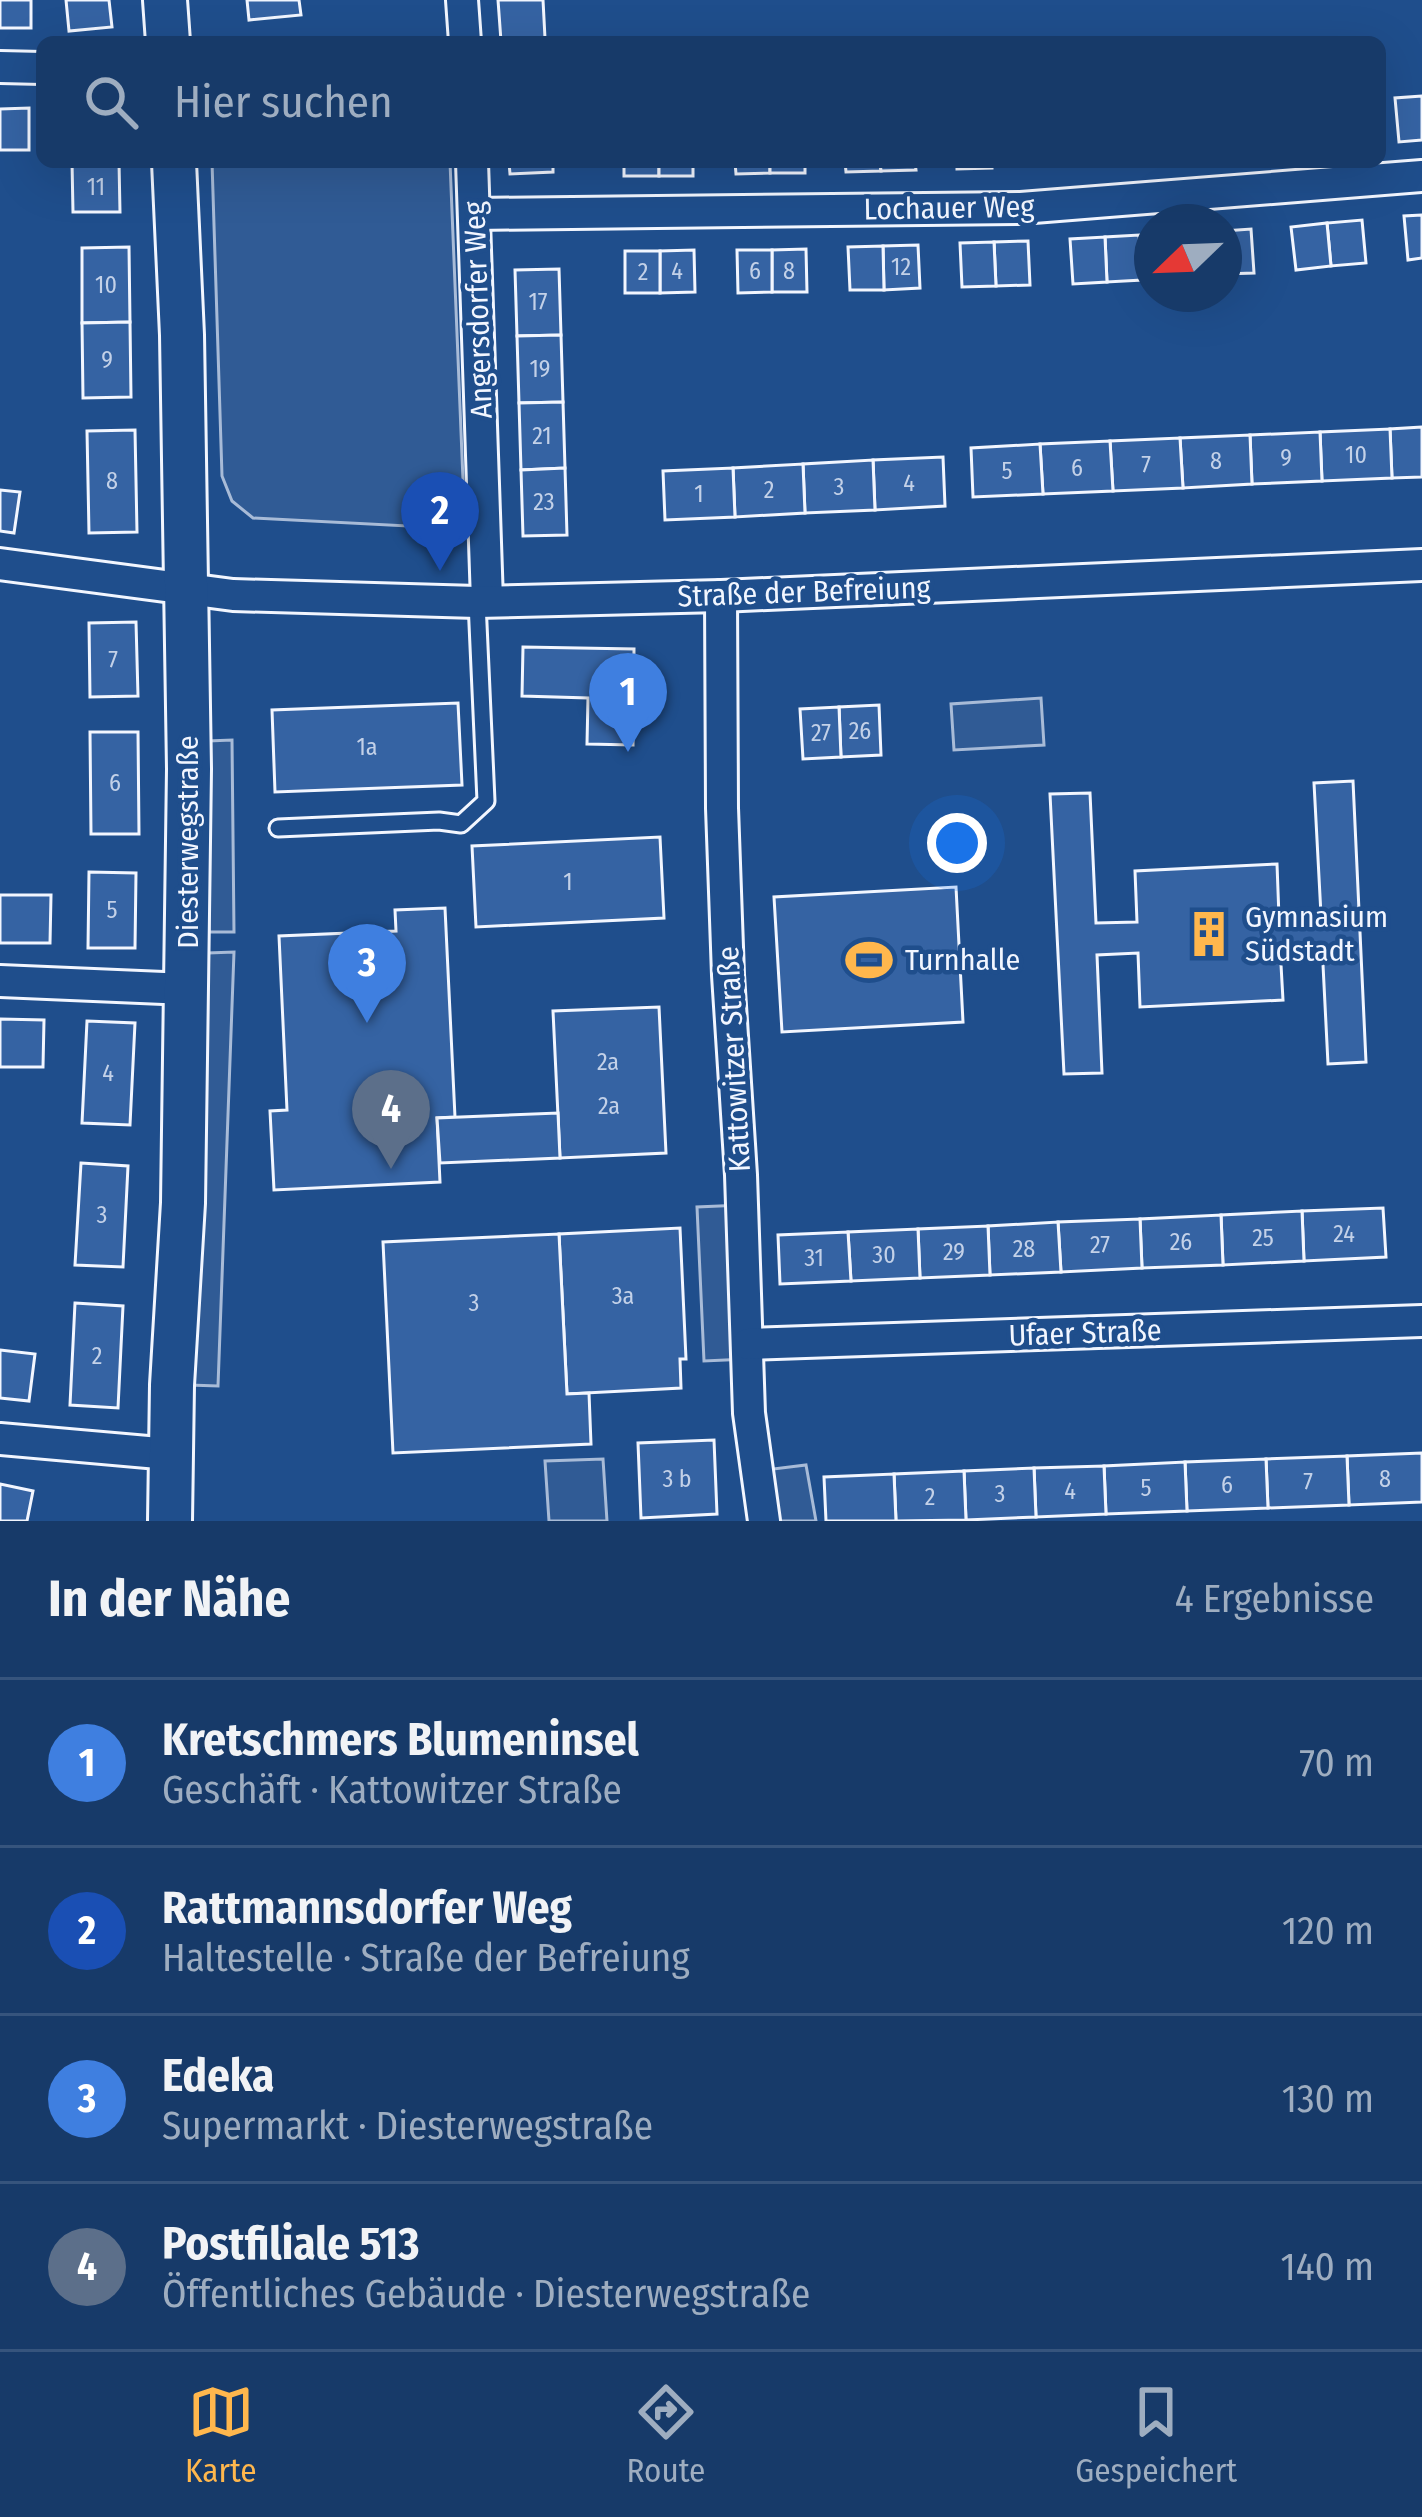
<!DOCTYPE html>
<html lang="de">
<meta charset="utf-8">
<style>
body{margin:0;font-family:"Fira Sans Condensed",sans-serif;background:#20416f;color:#f1f3f6}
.compass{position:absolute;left:1134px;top:204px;width:108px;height:108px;border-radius:50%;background:#173a69;box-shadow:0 12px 48px #0002;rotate:247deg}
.you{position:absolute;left:957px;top:843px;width:42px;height:42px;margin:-30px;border:9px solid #fff;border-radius:50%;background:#1a73e8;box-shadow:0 0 0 18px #1a73e833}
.badge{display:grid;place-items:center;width:78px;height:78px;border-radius:50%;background:#ffb74d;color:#fff;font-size:39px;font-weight:700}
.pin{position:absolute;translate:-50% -99px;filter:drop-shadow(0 3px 6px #0008)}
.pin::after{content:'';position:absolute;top:63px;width:42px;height:36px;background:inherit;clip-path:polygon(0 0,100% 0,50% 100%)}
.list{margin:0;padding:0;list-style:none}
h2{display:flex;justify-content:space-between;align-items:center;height:156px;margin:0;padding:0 48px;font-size:51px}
h2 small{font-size:39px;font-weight:400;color:#9eadc0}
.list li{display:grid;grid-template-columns:78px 1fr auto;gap:36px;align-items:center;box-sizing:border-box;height:168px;padding:0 48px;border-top:3px solid #36547d}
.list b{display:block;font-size:45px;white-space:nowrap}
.list p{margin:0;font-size:39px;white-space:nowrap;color:#9eadc0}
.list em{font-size:39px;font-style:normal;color:#9eadc0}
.icon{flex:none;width:66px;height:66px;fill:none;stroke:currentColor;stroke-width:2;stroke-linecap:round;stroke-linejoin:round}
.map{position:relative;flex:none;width:1422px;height:1521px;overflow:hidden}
.search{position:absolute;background:#173a69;box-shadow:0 12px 48px #0002;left:36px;right:36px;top:36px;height:132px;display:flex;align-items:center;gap:30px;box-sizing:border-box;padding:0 42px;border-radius:18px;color:#9eadc0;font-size:45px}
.sheet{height:828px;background:#173a69}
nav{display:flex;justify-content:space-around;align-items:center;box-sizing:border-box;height:168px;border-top:3px solid #36547d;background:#173a69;font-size:33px;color:#9eadc0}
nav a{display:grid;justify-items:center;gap:6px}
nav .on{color:#ffb74d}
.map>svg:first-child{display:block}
</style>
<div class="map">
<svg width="1422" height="1521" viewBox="0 0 1422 1521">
<rect width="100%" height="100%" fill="#1f4e8c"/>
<g fill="#305b95" stroke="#a8bbd7" stroke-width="3">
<polygon points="212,162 450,162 465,529 253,518 232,501 222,476"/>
<polygon points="1041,698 1044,745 954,750 951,704"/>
<polygon points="232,740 234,932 209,932 208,741"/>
<polygon points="234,952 218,1386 189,1385 208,953"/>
<polygon points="742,1205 747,1359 704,1361 697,1207"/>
<polygon points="603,1459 607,1521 549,1521 545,1461"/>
<polygon points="806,1465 816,1521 778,1521 773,1469"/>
</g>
<g fill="#3563a3" stroke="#f2f6ff" stroke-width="3">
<rect x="0" y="0" width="31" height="28"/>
<polygon points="66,0 109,0 112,27 69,31"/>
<polygon points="247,0 299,0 301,15 249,20"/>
<polygon points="498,0 543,0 545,38 501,41"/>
<polygon points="1422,96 1422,140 1399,142 1395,98"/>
<polygon points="29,108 29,150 0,150 0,109"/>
<polygon points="72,162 119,162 120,212 73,212"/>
<polygon points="509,162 553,162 553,172 510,174"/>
<rect x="624" y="162" width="35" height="14"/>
<rect x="659" y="162" width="34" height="14"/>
<polygon points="735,162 770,162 770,173 736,174"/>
<rect x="770" y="162" width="35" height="11"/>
<polygon points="845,162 880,162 881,171 846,172"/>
<polygon points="880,162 915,162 916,170 881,171"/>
<polygon points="957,162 992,162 992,168 957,169"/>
<polygon points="1422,215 1422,258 1408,260 1404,216"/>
<polygon points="1362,220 1366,263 1331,266 1327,223"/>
<polygon points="1327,223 1331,266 1296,270 1291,227"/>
<polygon points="1251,229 1254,273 1224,274 1224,231"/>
<polygon points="1139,235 1142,280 1107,282 1105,237"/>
<polygon points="1105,237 1107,282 1073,284 1070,239"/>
<polygon points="1028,241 1030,285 996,286 994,242"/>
<polygon points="994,242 996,286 962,287 960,243"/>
<polygon points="918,245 920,288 884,290 883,246"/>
<polygon points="883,246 884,290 850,290 848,247"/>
<polygon points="129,247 130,322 82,323 82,248"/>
<polygon points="806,249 807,292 772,292 772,250"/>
<polygon points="694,250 695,292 660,293 660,251"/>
<polygon points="737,250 772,250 772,292 738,293"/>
<rect x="625" y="251" width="35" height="42"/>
<polygon points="559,269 561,335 517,336 515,270"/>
<polygon points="130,322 131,397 83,398 82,323"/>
<polygon points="561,335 563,402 519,403 517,336"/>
<polygon points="563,402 565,468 521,470 519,403"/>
<polygon points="1422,427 1422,477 1392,478 1390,429"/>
<polygon points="1390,429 1392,478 1322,481 1320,432"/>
<polygon points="135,430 137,532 89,533 87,431"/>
<polygon points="1320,432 1322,481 1252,484 1250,435"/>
<polygon points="1250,435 1252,484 1183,488 1180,438"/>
<polygon points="1180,438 1183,488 1113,491 1110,441"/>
<polygon points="1110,441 1113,491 1043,494 1040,444"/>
<polygon points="1040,444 1043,494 973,497 971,448"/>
<polygon points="943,457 945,506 875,510 873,460"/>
<polygon points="873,460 875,510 805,513 803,464"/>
<polygon points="803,464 805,513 735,517 733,468"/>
<polygon points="565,468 567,535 523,536 521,470"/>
<polygon points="733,468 735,517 665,520 663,471"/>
<polygon points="0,490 20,492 14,533 0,531"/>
<polygon points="136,622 138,696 90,697 89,623"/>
<polygon points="523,647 634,649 633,745 587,744 588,698 522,696"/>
<polygon points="458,703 462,785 275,792 272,710"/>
<polygon points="879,705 881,755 841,757 839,707"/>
<polygon points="839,707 841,757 803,759 800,709"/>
<polygon points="90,732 138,732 139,834 91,834"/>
<polygon points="1353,781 1366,1062 1328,1064 1322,945 1280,947 1283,1000 1140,1007 1138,953 1097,955 1102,1073 1064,1074 1050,794 1090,793 1096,923 1137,922 1135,871 1277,864 1279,917 1321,915 1314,783"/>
<polygon points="660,837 664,918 476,927 472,846"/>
<polygon points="89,872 136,873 135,948 88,948"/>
<polygon points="956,887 963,1022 782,1032 774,897"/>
<polygon points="0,895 51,895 50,943 0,943"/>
<polygon points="445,908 455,1117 437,1118 440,1182 274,1190 270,1111 287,1110 279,936 396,931 395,910"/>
<polygon points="659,1007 666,1153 560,1158 553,1011"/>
<polygon points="0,1019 44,1020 43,1067 0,1067"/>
<polygon points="87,1021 135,1023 130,1125 82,1123"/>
<polygon points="558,1113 560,1158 440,1163 437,1118"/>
<polygon points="81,1163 128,1166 123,1267 75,1265"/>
<polygon points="1383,1208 1386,1257 1304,1261 1302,1211"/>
<polygon points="1302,1211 1304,1261 1223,1265 1221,1215"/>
<polygon points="1221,1215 1223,1265 1142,1268 1140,1219"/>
<polygon points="1140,1219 1142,1268 1061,1272 1058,1222"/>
<polygon points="1058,1222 1061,1272 990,1275 988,1226"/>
<polygon points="988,1226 990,1275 920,1278 918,1229"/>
<polygon points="680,1228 686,1359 680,1359 681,1388 567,1394 559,1234"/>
<polygon points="918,1229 920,1278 851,1281 848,1232"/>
<polygon points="848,1232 851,1281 780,1284 778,1235"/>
<polygon points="559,1234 567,1394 589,1393 591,1444 393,1453 383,1242"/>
<polygon points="75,1303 123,1306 118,1408 70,1405"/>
<polygon points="0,1350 35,1354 29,1401 0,1398"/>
<polygon points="714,1440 717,1514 641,1518 638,1443"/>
<polygon points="1422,1453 1422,1502 1349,1505 1347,1456"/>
<polygon points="1347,1456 1349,1505 1268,1508 1266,1459"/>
<polygon points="1266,1459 1268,1508 1187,1511 1185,1462"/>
<polygon points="1185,1462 1187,1511 1106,1514 1104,1466"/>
<polygon points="1104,1466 1106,1514 1036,1517 1034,1468"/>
<polygon points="1034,1468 1036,1517 966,1520 964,1471"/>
<polygon points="964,1471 966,1520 896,1521 894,1474"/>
<polygon points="894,1474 896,1521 826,1521 824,1477"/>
<polygon points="0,1484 33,1491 27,1521 0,1521"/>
</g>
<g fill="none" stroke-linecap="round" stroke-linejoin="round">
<defs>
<polyline id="lane" points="278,828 439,821 461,824 486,801 477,602"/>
<g id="street">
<polyline points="462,0 465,42"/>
<polyline points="0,67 42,68"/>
<polyline points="472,162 487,601"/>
<polyline points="475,214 1021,208 1422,176"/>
<polyline points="0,564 233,595 477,602 721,596 1422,565"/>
<polyline points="721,596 722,808 728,975 741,1175 749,1413 764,1521"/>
<polyline points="0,981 187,989"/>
<polyline points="748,1344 1422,1321"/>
<polyline points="0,1439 170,1454"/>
</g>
<g id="secondary">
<polyline points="165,0 168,42"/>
<polyline points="170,1521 172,1385 183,1203 189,769 182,335 174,162"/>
</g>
</defs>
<use href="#lane" stroke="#f2f6ff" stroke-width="21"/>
<use href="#street" stroke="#f2f6ff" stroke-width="36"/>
<use href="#secondary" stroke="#f2f6ff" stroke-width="48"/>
<use href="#lane" stroke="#1f4e8c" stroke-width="15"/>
<use href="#street" stroke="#1f4e8c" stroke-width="30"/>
<use href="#secondary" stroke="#1f4e8c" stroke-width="42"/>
</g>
<defs>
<symbol id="building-bare" viewBox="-9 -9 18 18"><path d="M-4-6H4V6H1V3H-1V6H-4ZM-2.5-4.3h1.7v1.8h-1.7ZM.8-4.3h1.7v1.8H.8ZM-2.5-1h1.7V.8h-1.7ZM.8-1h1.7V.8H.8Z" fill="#ffb74d" stroke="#1f4e8c" stroke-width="2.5" paint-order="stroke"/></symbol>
<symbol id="stadium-bare" viewBox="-9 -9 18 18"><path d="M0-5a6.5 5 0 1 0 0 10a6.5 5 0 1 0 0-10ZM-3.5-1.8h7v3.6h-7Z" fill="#ffb74d" stroke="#1f4e8c" stroke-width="2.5" paint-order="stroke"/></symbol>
</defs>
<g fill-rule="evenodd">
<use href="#building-bare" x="1176" y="901" width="66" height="66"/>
<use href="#stadium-bare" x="836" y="927" width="66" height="66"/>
</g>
<g text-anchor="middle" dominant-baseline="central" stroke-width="9" stroke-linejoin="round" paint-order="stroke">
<g font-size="24" fill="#c3d1e8">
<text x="96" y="187">11</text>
<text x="901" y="267">12</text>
<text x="677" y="271">4</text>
<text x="755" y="271">6</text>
<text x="789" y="271">8</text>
<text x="643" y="272">2</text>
<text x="106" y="285">10</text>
<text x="538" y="302">17</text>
<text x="107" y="360">9</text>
<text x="540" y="369">19</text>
<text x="542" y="436">21</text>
<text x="1356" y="455">10</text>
<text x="1286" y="458">9</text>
<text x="1216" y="461">8</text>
<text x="1146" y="465">7</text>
<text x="1077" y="468">6</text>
<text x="1007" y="471">5</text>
<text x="112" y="481">8</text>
<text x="909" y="483">4</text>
<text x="839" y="487">3</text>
<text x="769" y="490">2</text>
<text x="699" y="494">1</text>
<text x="544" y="502">23</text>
<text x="113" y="660">7</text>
<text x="860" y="731">26</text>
<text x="821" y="733">27</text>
<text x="367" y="747">1a</text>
<text x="115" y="783">6</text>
<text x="568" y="882">1</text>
<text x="112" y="910">5</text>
<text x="608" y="1062">2a</text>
<text x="108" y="1073">4</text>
<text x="609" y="1106">2a</text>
<text x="102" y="1215">3</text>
<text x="1344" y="1234">24</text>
<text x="1263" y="1238">25</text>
<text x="1181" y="1242">26</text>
<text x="1100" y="1245">27</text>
<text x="1024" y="1249">28</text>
<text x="954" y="1252">29</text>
<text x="884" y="1255">30</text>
<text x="814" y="1258">31</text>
<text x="623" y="1296">3a</text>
<text x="474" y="1303">3</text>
<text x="97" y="1356">2</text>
<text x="677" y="1479">3 b</text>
<text x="1385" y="1479">8</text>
<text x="1308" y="1482">7</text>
<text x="1227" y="1485">6</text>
<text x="1146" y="1488">5</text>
<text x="1070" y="1491">4</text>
<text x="1000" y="1494">3</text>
<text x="930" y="1497">2</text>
</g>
<g font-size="30" fill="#f2f6ff" stroke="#1f4e8c">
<text transform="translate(949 208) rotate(-1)">Lochauer Weg</text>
<text transform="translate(478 310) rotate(-92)">Angersdorfer Weg</text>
<text transform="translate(804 592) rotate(-2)">Straße der Befreiung</text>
<text transform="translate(188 842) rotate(-90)">Diesterwegstraße</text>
<text transform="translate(734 1059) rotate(-93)">Kattowitzer Straße</text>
<text transform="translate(1085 1333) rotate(-2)">Ufaer Straße</text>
</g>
<g font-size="30" fill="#f2f6ff" stroke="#1f4e8c" text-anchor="start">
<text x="1245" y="917">Gymnasium<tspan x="1245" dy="34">Südstadt</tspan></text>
<text x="905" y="960">Turnhalle</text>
</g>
</g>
</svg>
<svg class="compass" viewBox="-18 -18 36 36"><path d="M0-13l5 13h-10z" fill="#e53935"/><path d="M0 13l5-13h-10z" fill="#9eadc0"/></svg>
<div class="you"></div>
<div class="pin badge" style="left:628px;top:752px;background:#3f7fe0">1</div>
<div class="pin badge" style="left:440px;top:571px;background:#1a4fb4">2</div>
<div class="pin badge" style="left:367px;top:1023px;background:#3f7fe0">3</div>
<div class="pin badge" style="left:391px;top:1169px;background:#5c6f8a">4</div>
<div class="search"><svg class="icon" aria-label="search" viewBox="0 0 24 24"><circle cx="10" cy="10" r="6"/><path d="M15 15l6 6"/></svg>Hier suchen</div>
</div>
<section class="sheet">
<h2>In der Nähe<small>4 Ergebnisse</small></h2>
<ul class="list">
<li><span class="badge" style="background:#3f7fe0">1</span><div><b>Kretschmers Blumeninsel</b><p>Geschäft · Kattowitzer Straße</p></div><em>70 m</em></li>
<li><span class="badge" style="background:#1a4fb4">2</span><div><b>Rattmannsdorfer Weg</b><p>Haltestelle · Straße der Befreiung</p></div><em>120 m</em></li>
<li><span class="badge" style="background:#3f7fe0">3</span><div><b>Edeka</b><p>Supermarkt · Diesterwegstraße</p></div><em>130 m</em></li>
<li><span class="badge" style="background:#5c6f8a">4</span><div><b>Postfiliale 513</b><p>Öffentliches Gebäude · Diesterwegstraße</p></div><em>140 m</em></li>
</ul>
</section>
<nav>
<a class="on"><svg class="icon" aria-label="map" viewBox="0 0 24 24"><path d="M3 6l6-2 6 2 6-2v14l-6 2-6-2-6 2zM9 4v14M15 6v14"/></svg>Karte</a>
<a><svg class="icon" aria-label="directions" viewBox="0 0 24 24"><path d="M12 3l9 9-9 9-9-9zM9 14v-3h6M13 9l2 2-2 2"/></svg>Route</a>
<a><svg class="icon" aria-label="saved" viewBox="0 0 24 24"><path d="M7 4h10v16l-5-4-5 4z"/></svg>Gespeichert</a>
</nav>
